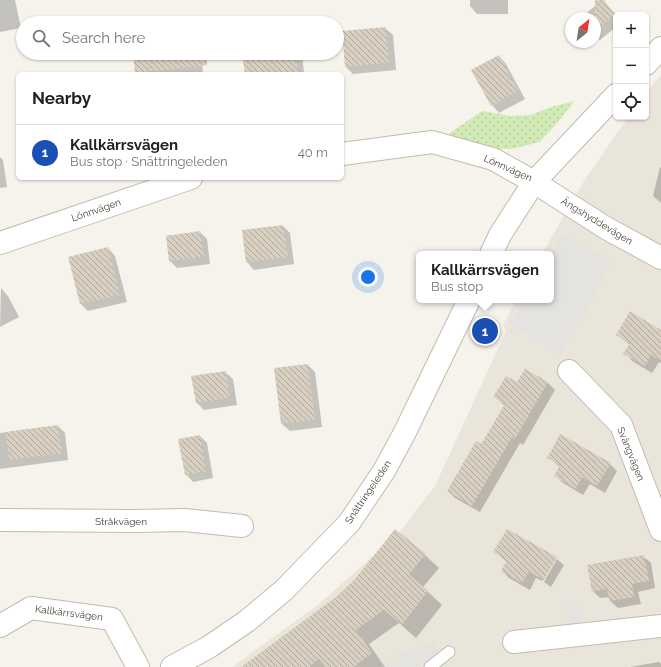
<!DOCTYPE html>
<meta charset="utf-8">
<style>
body{margin:0;font-family:Raleway,sans-serif;background:#f2f2f2;color:#202124}
.controls{position:absolute;right:12px;top:12px;display:grid;overflow:hidden;border-radius:6px;box-shadow:0 1px 3px #0004}
.controls button{width:36px;height:36px;display:grid;place-items:center;padding:0;border:0;border-bottom:1px solid #e0e0e0;background:#fff;color:#202124;font:20px sans-serif}
.compass{position:absolute;left:565px;top:12px;width:36px;height:36px;border-radius:50%;background:#fff;box-shadow:0 1px 3px #0004;rotate:30deg}
.you{position:absolute;left:368px;top:277px;width:14px;height:14px;margin:-10px;border:3px solid #fff;border-radius:50%;background:#1a73e8;box-shadow:0 0 0 6px #1a73e833}
.badge{display:grid;place-items:center;width:26px;height:26px;border-radius:50%;background:#ea580c;color:#fff;font-size:13px;font-weight:700}
.pin{position:absolute;translate:-50% -50%;border:2px solid #fff;box-shadow:0 1px 4px #0006}
.popup{position:absolute;left:416px;top:251px;width:138px;height:52px;box-sizing:border-box;display:grid;place-content:center;border-radius:6px;background:#fff;filter:drop-shadow(0 1px 3px #0005);font-size:13px;white-space:nowrap;color:#757577}
.popup b{font-size:15px;color:#202124}
.popup::after{content:'';position:absolute;left:50%;top:100%;margin-left:-8px;border:8px solid transparent;border-top-color:#fff}
.list{margin:0;padding:0;list-style:none}
h2{display:flex;justify-content:space-between;align-items:center;height:52px;margin:0;padding:0 16px;font-size:17px}
h2 small{font-size:13px;font-weight:400;color:#757577}
.list li{display:grid;grid-template-columns:26px 1fr auto;gap:12px;align-items:center;box-sizing:border-box;height:56px;padding:0 16px;border-top:1px solid #e0e0e0}
.list b{display:block;font-size:15px;white-space:nowrap}
.list p{margin:0;font-size:13px;white-space:nowrap;color:#757577}
.list em{font-size:13px;font-style:normal;color:#757577}
.icon{flex:none;width:22px;height:22px;fill:none;stroke:currentColor;stroke-width:2;stroke-linecap:round;stroke-linejoin:round}
.map{position:relative;flex:none;width:661px;height:667px;overflow:hidden}
.search{position:absolute;background:#fff;box-shadow:0 1px 3px #0004;left:16px;top:16px;width:328px;height:44px;display:flex;align-items:center;gap:10px;box-sizing:border-box;padding:0 14px;border-radius:22px;color:#757577;font-size:15px}
.panel{position:absolute;background:#fff;box-shadow:0 1px 3px #0004;left:16px;top:72px;width:328px;height:108px;border-radius:6px}
.map>svg:first-child{display:block}
</style>
<div class="map">
<svg width="661" height="667" viewBox="0 0 661 667">
<defs>
<pattern id="park-dots" width="8" height="8" patternUnits="userSpaceOnUse"><rect width="8" height="8" fill="#d2eab5"/><path d="M2 2h.1M6 6h.1" fill="none" stroke="#b6ca9c" stroke-width="1.8" stroke-linecap="round"/></pattern>
<pattern id="building-back-hatch" width="6" height="6" patternUnits="userSpaceOnUse"><rect width="6" height="6" fill="#d8cfc1"/><path d="M-1 5l2 2M0 0l6 6M5-1l2 2" fill="none" stroke="#b1aa9e"/></pattern>
</defs>
<rect width="100%" height="100%" fill="#f6f3ec"/>
<polygon fill="#eae5da" points="661,76 661,667 232,667 319,604 399,533 435,486 506,331 503,325 516,300 523,300 509,325 560,355 562,233 550,254 542,254 584,181 628,117 646,117 646,91"/>
<polygon fill="url(#park-dots)" points="574,101 560,120 540,142 512,149 481,149 441,139 482,111 511,116 531,115 551,107"/>
<g fill="#e5e3e0">
<polygon points="562,233 613,262 560,355 509,325 523,300 551,300 551,254 550,254"/>
<polygon points="581,600 585,622 569,625 565,603"/>
<polygon points="434,641 441,656 415,667 383,667 402,654"/>
</g>
<g fill="#0003">
<polygon points="0,0 15,0 21,28 0,32"/>
<polygon points="470,0 508,0 508,14 477,14 470,6"/>
<polygon points="603,0 616,15 616,27 600,40 595,35 595,18 582,18 581,17"/>
<polygon points="385,28 393,35 396,70 353,74 346,67"/>
<polygon points="134,53 201,53 203,74 138,74 136,73"/>
<polygon points="243,53 302,53 304,74 246,74"/>
<polygon points="499,56 506,64 525,99 499,113 492,105"/>
<polygon points="0,157 3,160 7,187 0,188"/>
<polygon points="660,167 661,168 661,203 653,196"/>
<polygon points="283,226 290,233 294,264 254,270 247,262"/>
<polygon points="200,232 207,239 210,264 177,268 170,261 167,236"/>
<polygon points="108,248 115,256 127,302 88,311 81,304 70,258"/>
<polygon points="1,288 8,296 19,317 0,327"/>
<polygon points="661,331 661,363 659,362 652,373 632,361 625,353 630,345 618,335"/>
<polygon points="308,365 315,372 322,427 290,431 282,424"/>
<polygon points="525,370 548,383 555,390 523,445 520,443 480,512 455,498 448,491 482,445 505,406 495,397 517,384"/>
<polygon points="225,372 233,379 237,405 204,410 197,403 192,377"/>
<polygon points="58,426 65,433 68,460 0,469 0,433"/>
<polygon points="200,436 207,443 213,478 193,482 186,474"/>
<polygon points="548,457 610,464 617,471 605,493 590,484 583,495 563,483 556,476 560,467"/>
<polygon points="507,530 557,559 555,559 542,581 536,578 530,590 509,578 502,571 507,562 495,552"/>
<polygon points="425,555 439,568 423,587 442,605 416,638 399,623 369,644 385,667 243,667"/>
<polygon points="643,556 651,563 655,588 638,592 641,604 618,608 610,601 610,597 600,598 593,591"/>
<polygon points="557,559 564,565 551,587 544,582"/>
<polygon points="659,662 661,664 661,667 630,667"/>
</g>
<g fill="url(#building-back-hatch)">
<polygon points="595,0 604,0 615,15 595,31"/>
<polygon points="386,27 389,63 345,67 342,31"/>
<polygon points="133,53 207,53 207,65 135,73"/>
<polygon points="242,53 296,53 298,74 245,74"/>
<polygon points="499,55 518,91 491,106 471,70"/>
<polygon points="283,225 288,257 246,263 242,230"/>
<polygon points="200,231 204,257 169,261 166,236"/>
<polygon points="108,247 120,295 80,304 68,257"/>
<polygon points="630,311 661,330 661,361 651,355 645,366 623,354 630,343 616,335"/>
<polygon points="308,364 315,420 281,424 274,368"/>
<polygon points="525,369 548,382 515,439 512,437 472,506 447,491 476,441 481,444 505,404 493,397 506,376 517,382"/>
<polygon points="226,371 230,398 196,403 191,376"/>
<polygon points="58,425 62,453 9,460 5,432"/>
<polygon points="560,434 611,463 597,486 582,477 576,489 554,476 560,465 547,458"/>
<polygon points="200,435 206,471 185,475 178,439"/>
<polygon points="395,529 426,554 409,574 428,591 402,625 384,610 356,630 372,653 354,667 326,667 319,659 309,667 241,667 336,597 355,579"/>
<polygon points="507,529 557,557 544,580 529,572 522,583 501,571 507,560 493,552"/>
<polygon points="644,555 649,581 632,584 634,597 609,601 607,589 592,592 587,565"/>
</g>
<g fill="none" stroke-linecap="round" stroke-linejoin="round">
<defs>
<polyline id="service" points="430,667 449,652"/>
<g id="minor">
<polyline points="342,154 432,142 493,159 534,182 606,228 661,258"/>
<polyline points="0,243 191,178"/>
<polyline points="569,371 621,425 661,530"/>
<polyline points="0,520 135,521 185,520 242,526"/>
<polyline points="0,626 31,608 112,619 138,667"/>
<polyline points="514,642 661,626"/>
</g>
<g id="tertiary">
<polyline points="646,64 661,48"/>
<polyline points="491,254 500,235 534,182 616,95"/>
<polyline points="172,667 209,647 247,621 284,590 349,523 384,471 404,434 469,300"/>
</g>
</defs>
<use href="#service" stroke="#c2bbae" stroke-width="13"/>
<use href="#minor" stroke="#c2bbae" stroke-width="24"/>
<use href="#tertiary" stroke="#c2bbae" stroke-width="24"/>
<use href="#service" stroke="#fff" stroke-width="11"/>
<use href="#minor" stroke="#fff" stroke-width="22"/>
<use href="#tertiary" stroke="#fff" stroke-width="22"/>
</g>
<g text-anchor="middle" dominant-baseline="central" stroke-width="3" stroke-linejoin="round" paint-order="stroke">
<g font-size="10" fill="#4b4439" stroke="#fff">
<text transform="translate(508 168) rotate(24)">Lönnvägen</text>
<text transform="translate(96 210) rotate(-19)">Lönnvägen</text>
<text transform="translate(597 221) rotate(31)">Ängshyddevägen</text>
<text transform="translate(631 454) rotate(68)">Svängvägen</text>
<text transform="translate(368 492) rotate(-56)">Snättringeleden</text>
<text x="121" y="521">Stråkvägen</text>
<text transform="translate(69 613) rotate(7)">Kallkärrsvägen</text>
</g>
</g>
</svg>
<div class="controls">
<button>+</button>
<button>−</button>
<button><svg class="icon" aria-label="locate" viewBox="0 0 24 24"><circle cx="12" cy="12" r="6"/><path d="M12 2v4M12 18v4M2 12h4M18 12h4"/></svg></button>
</div>
<svg class="compass" viewBox="-18 -18 36 36"><path d="M0-13l5 13h-10z" fill="#e53935"/><path d="M0 13l5-13h-10z" fill="#757577"/></svg>
<div class="you"></div>
<div class="pin badge" style="left:485px;top:331px;background:#1a4fb4">1</div>
<div class="popup"><b>Kallkärrsvägen</b>Bus stop</div>
<div class="search"><svg class="icon" aria-label="search" viewBox="0 0 24 24"><circle cx="10" cy="10" r="6"/><path d="M15 15l6 6"/></svg>Search here</div>
<section class="panel">
<h2>Nearby<small></small></h2>
<ul class="list">
<li><span class="badge" style="background:#1a4fb4">1</span><div><b>Kallkärrsvägen</b><p>Bus stop · Snättringeleden</p></div><em>40 m</em></li>
</ul>
</section>
</div>
